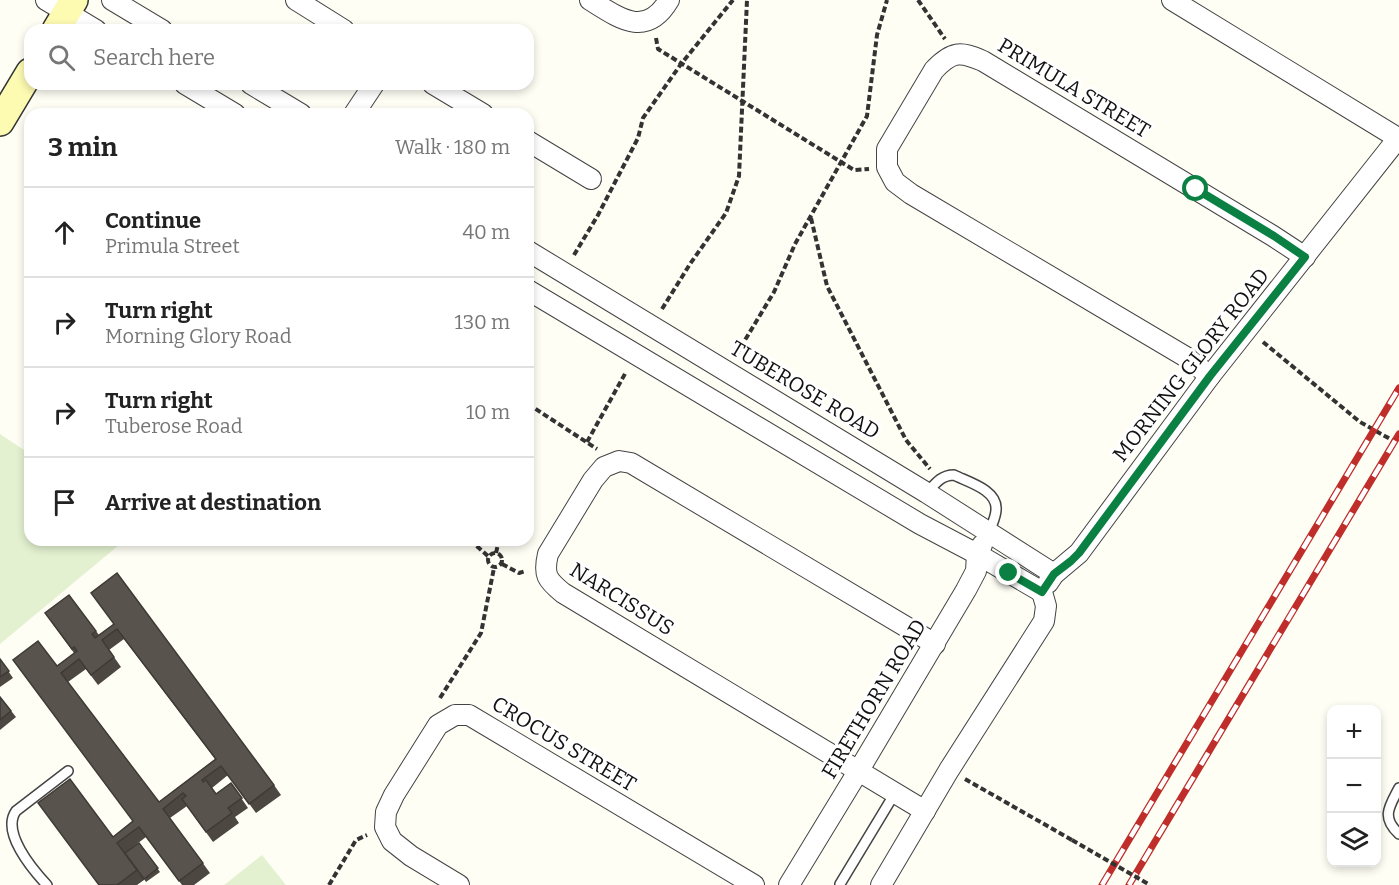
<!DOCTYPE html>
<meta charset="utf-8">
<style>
body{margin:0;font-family:Bitter,serif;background:#f2f2f2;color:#222}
.controls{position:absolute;right:18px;bottom:18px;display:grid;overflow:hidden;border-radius:12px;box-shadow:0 3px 9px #0003}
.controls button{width:54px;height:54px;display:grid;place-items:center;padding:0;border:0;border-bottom:2px solid #e0e0e0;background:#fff;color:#222;font:30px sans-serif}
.stop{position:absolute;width:18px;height:18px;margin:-14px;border:4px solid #0b8043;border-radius:50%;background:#fff}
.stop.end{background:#0b8043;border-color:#fff;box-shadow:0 2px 6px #0008}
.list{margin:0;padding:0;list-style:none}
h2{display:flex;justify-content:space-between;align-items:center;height:78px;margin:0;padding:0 24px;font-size:26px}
h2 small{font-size:20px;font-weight:400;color:#767676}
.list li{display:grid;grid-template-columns:39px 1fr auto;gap:18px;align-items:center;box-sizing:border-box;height:90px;padding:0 24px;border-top:2px solid #e0e0e0}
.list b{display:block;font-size:22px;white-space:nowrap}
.list p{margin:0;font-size:20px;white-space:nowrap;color:#767676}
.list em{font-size:20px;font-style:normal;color:#767676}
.icon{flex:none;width:33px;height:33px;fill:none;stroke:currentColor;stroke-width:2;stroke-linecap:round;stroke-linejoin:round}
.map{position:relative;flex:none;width:1399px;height:885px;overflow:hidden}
.search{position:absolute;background:#fff;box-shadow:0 3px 9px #0003;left:24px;top:24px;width:510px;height:66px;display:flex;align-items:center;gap:15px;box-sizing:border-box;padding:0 21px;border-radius:18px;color:#767676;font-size:22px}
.panel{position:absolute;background:#fff;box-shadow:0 3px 9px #0003;left:24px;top:108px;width:510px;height:438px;border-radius:18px}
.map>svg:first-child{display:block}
</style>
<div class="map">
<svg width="1399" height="885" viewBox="0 0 1399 885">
<rect width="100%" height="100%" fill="#fffef5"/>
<g fill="#e3f1d0">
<polygon points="0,434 30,454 30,540 125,540 0,644"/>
<polygon points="262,855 286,885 224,885"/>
</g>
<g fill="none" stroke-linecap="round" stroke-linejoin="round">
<defs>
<g id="service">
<path d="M927,493C935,484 941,475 954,475C968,482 998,490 996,510C996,517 991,526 989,533"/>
<path d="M1399,788C1389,807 1381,817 1399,834"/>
<polyline points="840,884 895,793"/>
<path d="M47,885C32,869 1,832 16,811L68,771"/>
</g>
<g id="minor">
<polyline points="46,0 96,30"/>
<polyline points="112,0 162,30"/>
<polyline points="296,0 344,30"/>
<path d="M590,0C619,18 646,39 669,0"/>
<polyline points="1172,0 1398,138"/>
<polyline points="185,84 235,114"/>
<polyline points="251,84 301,114"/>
<polyline points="433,84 483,114"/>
<polyline points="354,114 374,84"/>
<polyline points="528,141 591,179"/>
<polyline points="528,251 927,493 1054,574"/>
<polyline points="528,290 920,524 977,554 1042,592"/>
<path d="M1210,376L1186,357L911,194L895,182L887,167V149L934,70C952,51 960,51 983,61L1273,236L1305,257"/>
<polyline points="1048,583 1054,574 1079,553 1210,376 1399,137"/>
<path d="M925,811L563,593C547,580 543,575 548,554L593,480L604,467L619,461L631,463L935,644"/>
<polyline points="459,885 411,856 392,841 385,827 386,812 394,795 438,725 455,715 469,715 754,885"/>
<polyline points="789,885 859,770 966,590 976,571 977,554 982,545"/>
<polyline points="881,885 949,770 1044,621 1046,606 1042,592"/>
</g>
<g id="secondary">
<polyline points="56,30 74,0"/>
<polyline points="0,122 30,72"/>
</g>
</defs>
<use href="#service" stroke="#444" stroke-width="12"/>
<use href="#minor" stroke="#444" stroke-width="22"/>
<use href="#secondary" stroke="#333" stroke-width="30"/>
<g stroke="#333" stroke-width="4" stroke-dasharray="6 3" stroke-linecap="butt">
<polyline points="918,0 945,39"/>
<polyline points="656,38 658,49 841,162 854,170 869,169"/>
<polyline points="811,218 827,286 906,440 930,469"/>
<polyline points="574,255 598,215 638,138 643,118 681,64 733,0"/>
<polyline points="662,309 690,264 726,213 739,176 747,0"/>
<polyline points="528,325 528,314"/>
<polyline points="1263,342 1360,422 1399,444"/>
<polyline points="736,355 774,292 795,244 867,116 877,35 887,0"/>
<polyline points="528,404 597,449"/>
<polyline points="587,442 626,372"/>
<polyline points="470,540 489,557"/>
<circle cx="495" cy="560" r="7"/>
<polyline points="496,553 499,540"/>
<polyline points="502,564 519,573 526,571"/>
<polyline points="440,698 481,633 494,568"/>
<polyline points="965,779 1072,840"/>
<polyline points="329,885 356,840 367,835"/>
</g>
<use href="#service" stroke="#fff" stroke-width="9"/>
<use href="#minor" stroke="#fff" stroke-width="20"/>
<use href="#secondary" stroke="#fdfab2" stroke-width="27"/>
<defs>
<g id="rail">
<polyline points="1102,885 1399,388"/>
<polyline points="1129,885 1399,434"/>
</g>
</defs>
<use href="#rail" stroke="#bf2e2a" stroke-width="7"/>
<use href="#rail" stroke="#fff" stroke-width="4.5" stroke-dasharray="14" stroke-linecap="butt"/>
<polyline stroke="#333" stroke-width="4" stroke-dasharray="6 3" stroke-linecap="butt" points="1072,840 1150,885"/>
</g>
<g fill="#4d4742" fill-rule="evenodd">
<path d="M69,595L99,635L114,624L274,785L281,795L256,813L228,775L212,788L216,794L231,783L248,808L235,817L239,823L213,842L187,806L170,818L210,873L194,885H182L146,837L125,853L139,843L160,872L146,882L144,879V880L137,885H98L113,837L133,822L57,666L74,653L52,623ZM124,639L215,759L159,802L68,682L86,669L98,685L121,667L109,650Z"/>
<polygon points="0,659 13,678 0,687"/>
<polygon points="0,697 16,717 0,730"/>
</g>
<g fill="#59534d" stroke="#3e3a36" stroke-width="1.5" fill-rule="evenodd">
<path d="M117,573L274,785L249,804L221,766L202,780L203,782L206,780L216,794L231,783L242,798L228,808L232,813L206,832L182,799L186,796L183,793L163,809L203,863L179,881L139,827L117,843L137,870L117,885H99L38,803L70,779L113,837L133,821L13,660L38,641L57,666L77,651L74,647L72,649L45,613L69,595L96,631L92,634L95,638L114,624L91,593ZM117,629L216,759L159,802L61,673L79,659L91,675L114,657L102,640Z"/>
<polygon points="0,659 9,671 0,677"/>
<polygon points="0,697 11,711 0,720"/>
<polygon points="139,843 158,868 144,879 125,853"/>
</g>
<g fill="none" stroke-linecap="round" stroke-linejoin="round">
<polyline stroke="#0b8043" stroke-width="8" points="1009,573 1042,592 1054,574 1071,561 1079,553 1210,376 1305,257 1274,236 1196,189"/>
</g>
<g text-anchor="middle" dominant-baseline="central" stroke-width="6" stroke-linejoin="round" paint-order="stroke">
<g font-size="21" fill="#111" stroke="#fff">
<text transform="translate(1074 88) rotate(31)">PRIMULA STREET</text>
<text transform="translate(1191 365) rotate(-52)">MORNING GLORY ROAD</text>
<text transform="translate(805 390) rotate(31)">TUBEROSE ROAD</text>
<text transform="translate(622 599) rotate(32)">NARCISSUS</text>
<text transform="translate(874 699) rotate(-59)">FIRETHORN ROAD</text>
<text transform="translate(564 744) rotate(31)">CROCUS STREET</text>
</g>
</g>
</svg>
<div class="controls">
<button>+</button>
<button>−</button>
<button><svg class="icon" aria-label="layers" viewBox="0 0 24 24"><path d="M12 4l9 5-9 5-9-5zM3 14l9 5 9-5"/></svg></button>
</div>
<div class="stop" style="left:1196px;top:189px"></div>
<div class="stop end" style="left:1009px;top:573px"></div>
<div class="search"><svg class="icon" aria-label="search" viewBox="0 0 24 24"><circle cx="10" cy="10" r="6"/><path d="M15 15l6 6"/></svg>Search here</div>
<section class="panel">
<h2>3 min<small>Walk · 180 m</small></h2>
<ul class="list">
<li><svg class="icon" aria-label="ahead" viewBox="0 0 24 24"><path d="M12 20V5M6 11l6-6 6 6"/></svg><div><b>Continue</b><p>Primula Street</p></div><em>40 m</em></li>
<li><svg class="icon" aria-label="right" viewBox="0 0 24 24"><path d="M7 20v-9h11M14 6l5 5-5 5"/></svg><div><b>Turn right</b><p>Morning Glory Road</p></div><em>130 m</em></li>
<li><svg class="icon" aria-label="right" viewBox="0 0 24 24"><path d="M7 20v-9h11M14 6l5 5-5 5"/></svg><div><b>Turn right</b><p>Tuberose Road</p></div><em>10 m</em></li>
<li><svg class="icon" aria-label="arrive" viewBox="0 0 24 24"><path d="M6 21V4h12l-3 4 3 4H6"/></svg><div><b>Arrive at destination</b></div></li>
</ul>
</section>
</div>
